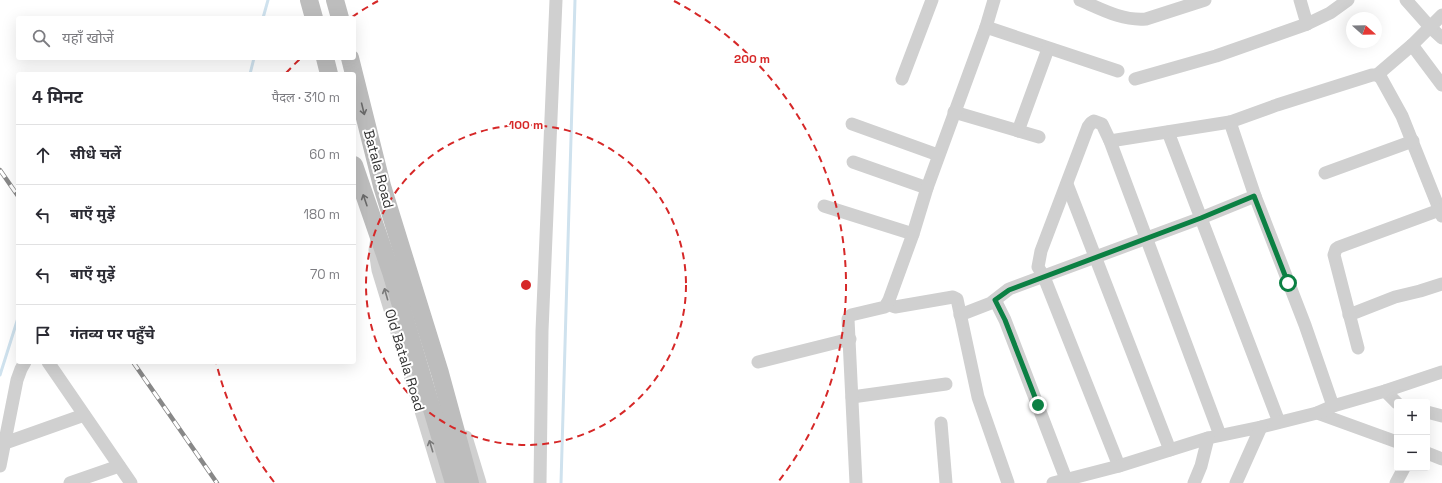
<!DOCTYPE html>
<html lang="hi">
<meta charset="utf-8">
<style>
body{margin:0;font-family:"Space Grotesk","Noto Sans Devanagari",sans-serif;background:#f2f2f3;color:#2b2b33}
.controls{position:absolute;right:12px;bottom:12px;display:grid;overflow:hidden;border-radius:4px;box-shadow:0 4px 16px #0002}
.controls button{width:36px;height:36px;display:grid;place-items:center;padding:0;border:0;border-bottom:1px solid #e1e1e2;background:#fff;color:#2b2b33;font:20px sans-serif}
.compass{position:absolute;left:1346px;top:12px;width:36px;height:36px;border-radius:50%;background:#fff;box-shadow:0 4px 16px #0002;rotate:110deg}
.stop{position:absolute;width:12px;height:12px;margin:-9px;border:3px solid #0b8043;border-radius:50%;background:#fff}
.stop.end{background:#0b8043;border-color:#fff;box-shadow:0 1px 4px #0008}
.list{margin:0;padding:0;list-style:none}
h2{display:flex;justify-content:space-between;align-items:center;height:52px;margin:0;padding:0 16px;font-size:17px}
h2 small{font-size:13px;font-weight:400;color:#7c7c81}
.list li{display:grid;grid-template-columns:26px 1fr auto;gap:12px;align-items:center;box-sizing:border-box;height:60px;padding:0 16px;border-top:1px solid #e1e1e2}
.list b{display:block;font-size:15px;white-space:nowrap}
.list em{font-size:13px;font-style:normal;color:#7c7c81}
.icon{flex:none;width:22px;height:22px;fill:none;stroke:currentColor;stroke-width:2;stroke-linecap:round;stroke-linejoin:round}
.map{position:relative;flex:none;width:1442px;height:483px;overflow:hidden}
.search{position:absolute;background:#fff;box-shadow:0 4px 16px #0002;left:16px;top:16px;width:340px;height:44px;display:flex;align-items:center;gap:10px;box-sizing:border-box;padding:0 14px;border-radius:4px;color:#7c7c81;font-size:15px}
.panel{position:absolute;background:#fff;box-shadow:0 4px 16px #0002;left:16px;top:72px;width:340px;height:292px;border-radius:4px}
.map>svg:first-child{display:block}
</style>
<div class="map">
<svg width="1442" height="483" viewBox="0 0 1442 483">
<rect width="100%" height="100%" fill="#fff"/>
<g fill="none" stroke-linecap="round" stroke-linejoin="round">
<g stroke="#cfe2ee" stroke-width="3">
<polyline points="263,18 268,0"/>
<polyline points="250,74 254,58"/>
<polyline points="0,375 18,318"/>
<polyline points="561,483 575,0"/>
</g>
<g stroke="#d0d0d0" stroke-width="13">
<path d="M1080,0C1101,9 1122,21 1146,19L1205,0"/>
<polyline points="1300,0 1307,24"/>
<polyline points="1406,0 1430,27 1442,38"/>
<polyline points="986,27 1118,71"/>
<polyline points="1412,45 1442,85"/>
<polyline points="1377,75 1412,45 1442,15"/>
<polyline points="902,79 932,0"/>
<polyline points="1135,79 1216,56 1307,24 1330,13 1348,0"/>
<polyline points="954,112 1039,137"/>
<polyline points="1230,122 1255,196 1305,325 1333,406"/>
<polyline points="852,124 938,155"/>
<polyline points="1018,131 1048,49"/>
<polyline points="1168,132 1279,422"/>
<polyline points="1110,141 1230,122 1277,105 1372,75 1377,75 1381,78 1402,116 1442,216"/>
<polyline points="853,162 927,188"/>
<polyline points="1325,173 1413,141"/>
<polyline points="1067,184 1170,450"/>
<polyline points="824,206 913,234"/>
<polyline points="377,239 375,250 378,270 443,483"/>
<polyline points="995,300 1005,320 1066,479"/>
<polyline points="887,304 895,307 953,297 957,299 978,397 1008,483"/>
<polyline points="960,315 991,303 1009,289 1201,218 1255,196"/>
<polyline points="1349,315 1395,297 1420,291 1442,284"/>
<polyline points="1358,348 1334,255 1336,249 1339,247 1442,209"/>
<polyline points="48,362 131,483"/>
<polyline points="758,362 850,339"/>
<polyline points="1385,391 1397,403"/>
<polyline points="852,397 946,384"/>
<polyline points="1427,412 1442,416"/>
<polyline points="1317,413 1397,442"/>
<polyline points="941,423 946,483"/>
<polyline points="466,437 480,483"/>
<polyline points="5,443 84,415"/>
<polyline points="1427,453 1442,459"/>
<polyline points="0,466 17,380 21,369 25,362"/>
<polyline points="1119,466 1044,277 1038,267 1041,251 1088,127 1091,123 1094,121 1102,124 1110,141 1220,435"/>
<polyline points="70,483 119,466"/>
<polyline points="540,483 542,331 556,0"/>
<polyline points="856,483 848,319 851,315 885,307 889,300 913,234 927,188 986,27 994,0"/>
<polyline points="1053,483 1119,466 1208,438 1261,427 1317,413 1333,406 1385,391 1442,372"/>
<polyline points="1194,483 1201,466 1208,438"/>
<polyline points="1236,483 1261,427"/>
<polyline points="1396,483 1404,468"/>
</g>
<g stroke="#bdbdbd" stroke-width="18">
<polyline points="309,0 314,18"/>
<polyline points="335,0 340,18"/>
<polyline points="325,58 329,74"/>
<polyline points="350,58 382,186 440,373 470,483"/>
<polyline points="354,165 391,272 454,483"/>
</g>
<defs>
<g id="rail">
<polyline points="0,170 18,196"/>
<polyline points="133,362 217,483"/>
</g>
</defs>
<use href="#rail" stroke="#888" stroke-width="4.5"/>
<use href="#rail" stroke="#fff" stroke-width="3" stroke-dasharray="9" stroke-linecap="butt"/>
</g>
<defs><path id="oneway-shaft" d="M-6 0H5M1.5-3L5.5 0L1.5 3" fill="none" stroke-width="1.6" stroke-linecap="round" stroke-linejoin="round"/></defs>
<g stroke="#6a6a6a">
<use href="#oneway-shaft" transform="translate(363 109) rotate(76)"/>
<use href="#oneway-shaft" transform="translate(365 200) rotate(-109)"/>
</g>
<g stroke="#7a7a7a">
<use href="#oneway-shaft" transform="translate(386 294) rotate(-106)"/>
<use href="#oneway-shaft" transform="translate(431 446) rotate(-107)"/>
</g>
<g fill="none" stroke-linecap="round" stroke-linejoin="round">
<polyline stroke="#0b8043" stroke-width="5" points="1038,405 1005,320 995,300 1009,290 1201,218 1254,196 1288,283"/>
</g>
<g fill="none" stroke="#d62828" stroke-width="2" stroke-dasharray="7 5">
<circle cx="526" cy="285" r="160"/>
<path d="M274 482A320 320 0 0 1 216 362M286 73A320 320 0 0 1 300 59M352 17A320 320 0 0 1 378 1M674 1A320 320 0 0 1 778 482"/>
</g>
<g text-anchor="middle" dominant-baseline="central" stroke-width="4" stroke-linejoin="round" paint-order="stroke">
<g font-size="14" fill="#333" stroke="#fff">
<text transform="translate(379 169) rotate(75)">Batala Road</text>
<text transform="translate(405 360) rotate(73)">Old Batala Road</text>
</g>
</g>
<circle cx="526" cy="285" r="6" fill="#d62828" stroke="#fff" stroke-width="2"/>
<g font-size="12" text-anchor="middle" font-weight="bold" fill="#d62828" stroke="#fff" stroke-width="4" stroke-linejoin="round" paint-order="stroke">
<text x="752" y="63">200 m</text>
<text x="526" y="129">100 m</text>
</g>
</svg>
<div class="controls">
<button>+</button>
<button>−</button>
</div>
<svg class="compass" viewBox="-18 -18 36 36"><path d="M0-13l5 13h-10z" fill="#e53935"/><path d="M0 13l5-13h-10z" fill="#7c7c81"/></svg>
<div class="stop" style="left:1288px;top:283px"></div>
<div class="stop end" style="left:1038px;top:405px"></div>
<div class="search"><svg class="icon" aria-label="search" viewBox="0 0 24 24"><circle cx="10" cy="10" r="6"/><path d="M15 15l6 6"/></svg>यहाँ खोजें</div>
<section class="panel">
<h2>4 मिनट<small>पैदल · 310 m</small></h2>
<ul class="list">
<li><svg class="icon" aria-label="ahead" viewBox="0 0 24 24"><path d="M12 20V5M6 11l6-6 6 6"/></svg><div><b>सीधे चलें</b></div><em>60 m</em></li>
<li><svg class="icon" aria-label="left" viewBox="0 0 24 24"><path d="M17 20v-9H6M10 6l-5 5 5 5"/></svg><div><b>बाएँ मुड़ें</b></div><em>180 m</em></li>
<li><svg class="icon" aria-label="left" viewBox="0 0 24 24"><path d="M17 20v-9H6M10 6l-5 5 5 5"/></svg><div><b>बाएँ मुड़ें</b></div><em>70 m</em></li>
<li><svg class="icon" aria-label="arrive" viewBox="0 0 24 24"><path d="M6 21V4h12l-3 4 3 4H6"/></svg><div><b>गंतव्य पर पहुँचे</b></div></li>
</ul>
</section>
</div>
